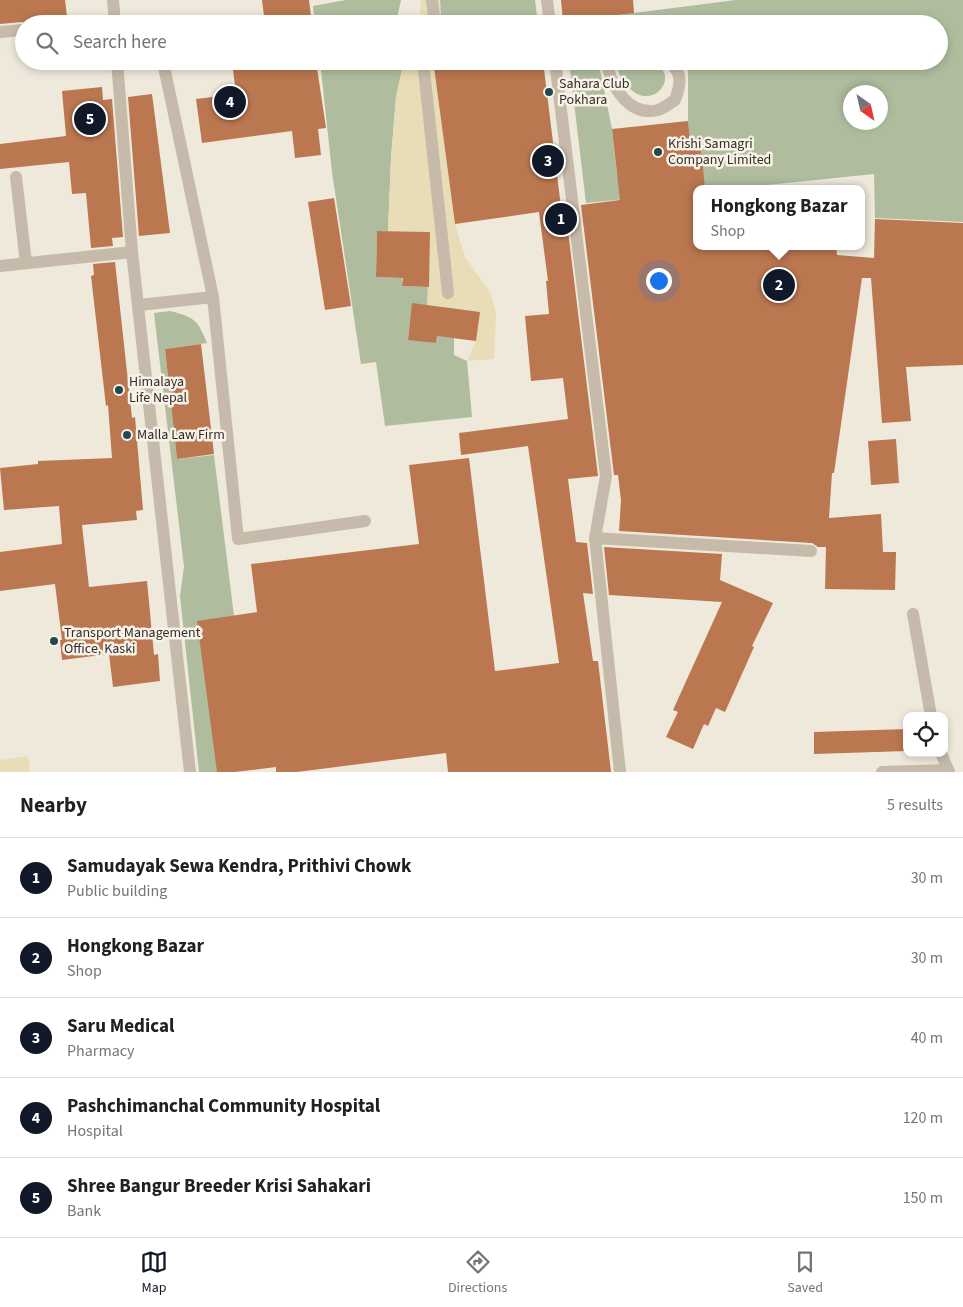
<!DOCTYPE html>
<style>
body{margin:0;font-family:"Source Sans 3",sans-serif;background:#f2f2f2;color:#202124}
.controls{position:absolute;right:15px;bottom:15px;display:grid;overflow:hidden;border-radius:10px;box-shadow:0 2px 8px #0003}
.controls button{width:45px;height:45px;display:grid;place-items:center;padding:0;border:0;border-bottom:1px solid #e0e0e0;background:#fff;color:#202124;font:25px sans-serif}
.compass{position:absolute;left:843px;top:85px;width:45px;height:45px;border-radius:50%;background:#fff;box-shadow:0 2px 8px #0003;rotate:146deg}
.you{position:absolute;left:658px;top:280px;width:18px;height:18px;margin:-12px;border:4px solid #fff;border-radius:50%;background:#1a73e8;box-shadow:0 0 0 8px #1a73e833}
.badge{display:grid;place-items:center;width:32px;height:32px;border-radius:50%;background:#111827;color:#fff;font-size:16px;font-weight:700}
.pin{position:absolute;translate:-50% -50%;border:2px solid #fff;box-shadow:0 1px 5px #0006}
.popup{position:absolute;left:693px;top:185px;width:172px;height:65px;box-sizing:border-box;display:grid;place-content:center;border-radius:10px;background:#fff;filter:drop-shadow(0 1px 4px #0005);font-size:16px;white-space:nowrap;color:#757577}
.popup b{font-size:19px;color:#202124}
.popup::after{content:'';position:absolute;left:50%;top:100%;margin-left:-10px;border:10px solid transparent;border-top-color:#fff}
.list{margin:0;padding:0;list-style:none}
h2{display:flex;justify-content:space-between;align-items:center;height:65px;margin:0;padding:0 20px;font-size:21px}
h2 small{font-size:16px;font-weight:400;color:#757577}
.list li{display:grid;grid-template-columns:32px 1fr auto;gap:15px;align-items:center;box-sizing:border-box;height:80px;padding:0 20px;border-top:1px solid #e0e0e0}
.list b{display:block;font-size:19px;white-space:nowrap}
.list p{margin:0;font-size:16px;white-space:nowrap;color:#757577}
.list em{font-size:16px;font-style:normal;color:#757577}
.icon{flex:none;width:28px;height:28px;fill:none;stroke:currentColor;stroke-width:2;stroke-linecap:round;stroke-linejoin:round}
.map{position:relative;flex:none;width:963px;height:772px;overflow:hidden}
.search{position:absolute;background:#fff;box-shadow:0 2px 8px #0003;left:15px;right:15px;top:15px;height:55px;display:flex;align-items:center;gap:12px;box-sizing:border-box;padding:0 18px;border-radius:28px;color:#757577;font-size:19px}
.sheet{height:465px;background:#fff}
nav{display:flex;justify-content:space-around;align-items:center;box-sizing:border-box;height:70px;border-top:1px solid #e0e0e0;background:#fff;font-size:14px;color:#757577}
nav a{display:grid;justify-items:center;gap:2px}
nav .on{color:#111827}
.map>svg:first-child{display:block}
</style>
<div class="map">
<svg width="963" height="772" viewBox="0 0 963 772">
<rect width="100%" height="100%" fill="#efe9dc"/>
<g fill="#afbd9e" fill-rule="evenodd">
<polygon points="346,0 401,0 397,19 419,23 315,24 313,6"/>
<polygon points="440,0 535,0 538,24 441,24"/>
<path d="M736,0H963V222L875,218L874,174L727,189H696V192L586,203L570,69L599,65L612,129L617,175L703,165L700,137L690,139L688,121V61H939V24H563V22ZM850,92H880V122H850Z"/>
<polygon points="320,61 404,61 396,97 391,158 388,231 377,231 376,277 402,278 403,286 429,287 427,305 410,322 408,339 436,343 437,336 454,338 454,355 467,361 472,417 385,426 376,362 361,364 332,172"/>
<path d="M622,61C631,61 643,60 652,63C684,73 651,118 625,83C620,76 616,71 619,62Z"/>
<path d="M170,311C194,317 198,320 207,343L165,349L177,459L214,455L234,616L217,772H199L180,596L184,567L154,313Z"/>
</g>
<g fill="#e8ddb6">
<polygon points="421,0 440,0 441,24 419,24"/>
<polygon points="404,61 436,61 434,67 455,224 465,257 491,294 496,314 494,359 467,361 476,341 479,312 427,305 430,232 388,231 391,158 396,97"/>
<polygon points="28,756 30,772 0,772 0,760"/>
</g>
<g fill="#ba7750">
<polygon points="0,0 65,0 68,24 28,24 22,22 0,24"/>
<polygon points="262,0 309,0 312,24 265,24"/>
<polygon points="561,0 633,0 634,13 563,22"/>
<polygon points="269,61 316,61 326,128 318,129 321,155 295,158 292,131 202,143 196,99 236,94 233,70 270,65"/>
<polygon points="477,61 543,61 561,207 565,206 598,476 568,479 576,542 587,543 593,594 583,593 593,661 598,661 611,772 448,772 446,753 297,772 276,772 276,767 235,772 217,772 197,621 257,612 251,564 419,544 409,465 469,458 495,671 559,663 528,446 461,455 459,433 568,419 563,378 531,381 525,316 549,314 546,281 548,281 539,212 455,224 434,67"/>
<polygon points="102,87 103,100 112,99 123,237 112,238 113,246 91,248 86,193 72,194 69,162 0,169 0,144 66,136 62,91"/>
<polygon points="152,94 170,233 139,236 128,97"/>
<polygon points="688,121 690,139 700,137 705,189 696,189 696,246 836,246 837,255 874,258 875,219 963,223 963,365 906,367 911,421 882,423 871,278 862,278 834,473 832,473 829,518 881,514 883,552 896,552 895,590 825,589 826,547 818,547 812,543 619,531 621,500 618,475 614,475 581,205 620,200 612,129"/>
<polygon points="334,198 351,306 325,310 308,202"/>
<polygon points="377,231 430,232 429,287 402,286 403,278 376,277"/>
<polygon points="115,262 132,418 135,417 143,510 136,511 137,520 82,525 89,587 147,581 154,655 158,654 160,681 113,687 109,654 62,660 60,640 62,640 55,584 0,591 0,552 62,544 59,506 4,510 0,468 38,464 38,461 112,458 108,405 106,406 91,276 94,275 93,264"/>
<polygon points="412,303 480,312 476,341 437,336 436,343 408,340"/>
<polygon points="201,344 214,454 177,459 165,349"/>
<polygon points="896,439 899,483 871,485 868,441"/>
<polygon points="604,547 722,554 720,580 773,603 752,646 754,647 725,712 716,708 708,726 704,724 693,749 666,737 678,712 673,710 722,602 609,595"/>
<polygon points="907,729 907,751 814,754 814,732"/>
</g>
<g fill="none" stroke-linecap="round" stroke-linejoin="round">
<g stroke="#c6baaa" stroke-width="12">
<polyline points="113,0 115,24"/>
<polyline points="547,0 550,24"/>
<polyline points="432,24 434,16 432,0"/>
<polyline points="0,32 23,30"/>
<polyline points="117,61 132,252 190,772"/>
<polyline points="423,61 448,293"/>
<polyline points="555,61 606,476 595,538 811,551"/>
<path d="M607,61C610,86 629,117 658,110C664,108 670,103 675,100C681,84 683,74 669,61"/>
<polyline points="163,62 213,297 238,539 365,521"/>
<polyline points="16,177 26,263"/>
<polyline points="0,266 132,252"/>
<polyline points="139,305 213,297"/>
<polyline points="913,614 931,716"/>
<polyline points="941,753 949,772"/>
<polyline points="882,772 948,770"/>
</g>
<polyline stroke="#c6baaa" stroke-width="12" points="595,538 620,772"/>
</g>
<g fill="#224952" stroke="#f8f2e8" stroke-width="2">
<circle cx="549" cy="92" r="5"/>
<circle cx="658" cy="152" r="5"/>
<circle cx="119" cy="390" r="5"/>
<circle cx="127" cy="435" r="5"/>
<circle cx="54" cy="641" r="5"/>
</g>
<g text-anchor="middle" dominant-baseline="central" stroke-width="5" stroke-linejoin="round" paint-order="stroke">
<g font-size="14" fill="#342e29" stroke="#f8f2e8" text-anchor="start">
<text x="559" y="84">Sahara Club<tspan x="559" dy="16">Pokhara</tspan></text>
<text x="668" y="144">Krishi Samagri<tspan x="668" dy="16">Company Limited</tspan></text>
<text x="129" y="382">Himalaya<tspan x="129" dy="16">Life Nepal</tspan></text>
<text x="137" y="435">Malla Law Firm</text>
<text x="64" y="633">Transport Management<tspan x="64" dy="16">Office, Kaski</tspan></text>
</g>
</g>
</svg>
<div class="controls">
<button><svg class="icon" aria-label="locate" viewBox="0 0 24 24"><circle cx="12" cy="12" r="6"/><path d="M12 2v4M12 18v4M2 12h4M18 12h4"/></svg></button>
</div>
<svg class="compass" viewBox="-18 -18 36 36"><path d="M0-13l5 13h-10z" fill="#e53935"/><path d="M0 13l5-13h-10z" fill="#757577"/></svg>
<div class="you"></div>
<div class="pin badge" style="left:561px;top:219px">1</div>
<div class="pin badge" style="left:779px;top:285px">2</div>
<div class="popup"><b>Hongkong Bazar</b>Shop</div>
<div class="pin badge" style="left:548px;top:161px">3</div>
<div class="pin badge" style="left:230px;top:102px">4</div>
<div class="pin badge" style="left:90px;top:119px">5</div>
<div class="search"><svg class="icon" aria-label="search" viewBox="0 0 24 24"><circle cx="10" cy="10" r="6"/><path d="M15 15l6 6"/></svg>Search here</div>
</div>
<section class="sheet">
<h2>Nearby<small>5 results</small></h2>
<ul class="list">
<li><span class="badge">1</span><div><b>Samudayak Sewa Kendra, Prithivi Chowk</b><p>Public building</p></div><em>30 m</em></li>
<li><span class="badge">2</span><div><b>Hongkong Bazar</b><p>Shop</p></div><em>30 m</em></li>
<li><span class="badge">3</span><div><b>Saru Medical</b><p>Pharmacy</p></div><em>40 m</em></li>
<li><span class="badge">4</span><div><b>Pashchimanchal Community Hospital</b><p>Hospital</p></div><em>120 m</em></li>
<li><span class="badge">5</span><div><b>Shree Bangur Breeder Krisi Sahakari</b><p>Bank</p></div><em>150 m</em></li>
</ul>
</section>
<nav>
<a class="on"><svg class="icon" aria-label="map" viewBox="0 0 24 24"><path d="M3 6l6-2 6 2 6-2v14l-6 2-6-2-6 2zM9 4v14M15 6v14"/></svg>Map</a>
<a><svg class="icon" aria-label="directions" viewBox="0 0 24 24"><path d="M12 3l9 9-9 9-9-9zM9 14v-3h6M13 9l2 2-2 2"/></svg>Directions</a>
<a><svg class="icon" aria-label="saved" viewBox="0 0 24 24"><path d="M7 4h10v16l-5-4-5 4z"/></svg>Saved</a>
</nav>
